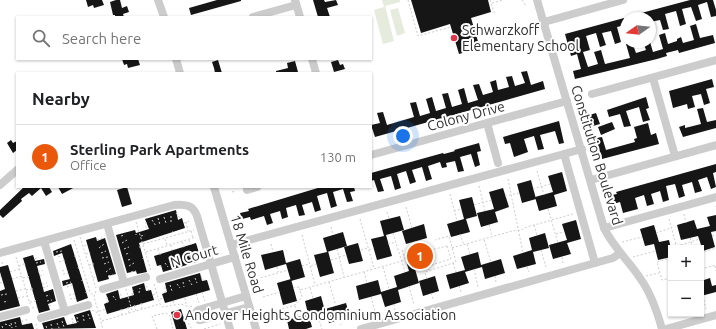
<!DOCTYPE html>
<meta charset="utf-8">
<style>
body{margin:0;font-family:Ubuntu,sans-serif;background:#f6f6f6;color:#202124}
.controls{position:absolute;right:12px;bottom:12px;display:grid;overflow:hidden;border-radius:0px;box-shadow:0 1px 3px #0004}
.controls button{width:36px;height:36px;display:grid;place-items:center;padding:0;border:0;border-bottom:1px solid #e0e0e0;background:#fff;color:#202124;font:20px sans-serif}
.compass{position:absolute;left:620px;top:12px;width:36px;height:36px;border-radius:50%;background:#fff;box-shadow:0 1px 3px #0004;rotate:256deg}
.you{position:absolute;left:403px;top:136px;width:14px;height:14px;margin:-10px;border:3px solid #fff;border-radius:50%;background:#1a73e8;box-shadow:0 0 0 6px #1a73e833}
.badge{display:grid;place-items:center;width:26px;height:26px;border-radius:50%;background:#ea580c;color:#fff;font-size:13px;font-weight:700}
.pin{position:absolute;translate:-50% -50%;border:2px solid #fff;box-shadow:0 1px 4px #0006}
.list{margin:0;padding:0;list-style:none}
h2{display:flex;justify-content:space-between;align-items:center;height:52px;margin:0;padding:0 16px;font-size:17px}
h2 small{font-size:13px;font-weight:400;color:#757577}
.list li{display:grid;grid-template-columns:26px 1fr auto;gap:12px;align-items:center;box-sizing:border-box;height:64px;padding:0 16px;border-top:1px solid #e0e0e0}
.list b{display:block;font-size:15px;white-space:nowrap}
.list p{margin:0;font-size:13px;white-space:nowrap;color:#757577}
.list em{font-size:13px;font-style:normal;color:#757577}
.icon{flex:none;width:22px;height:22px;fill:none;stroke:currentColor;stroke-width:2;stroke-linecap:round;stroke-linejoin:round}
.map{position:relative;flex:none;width:716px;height:329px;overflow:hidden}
.search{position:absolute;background:#fff;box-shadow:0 1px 3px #0004;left:16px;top:16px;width:356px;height:44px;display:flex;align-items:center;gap:10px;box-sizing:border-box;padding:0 14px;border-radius:0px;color:#757577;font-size:15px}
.panel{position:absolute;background:#fff;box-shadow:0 1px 3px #0004;left:16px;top:72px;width:356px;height:116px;border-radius:0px}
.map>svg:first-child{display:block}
</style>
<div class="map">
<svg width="716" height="329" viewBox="0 0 716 329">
<rect width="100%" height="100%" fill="#fff"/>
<g fill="#e5ecdd">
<polygon points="382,0 400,0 400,2 385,6 394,41 383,44 374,10 384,7"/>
<polygon points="398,8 405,33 397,36 390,10"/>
</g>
<g fill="#161616">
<polygon points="86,0 102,0 104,5 94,8 93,5 88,7"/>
<polygon points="116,0 120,0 122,8 127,6 129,12 123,14 124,17 115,17 115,15 113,15 110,2"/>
<polygon points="217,0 241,0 241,1 191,15 189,8"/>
<polygon points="313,0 324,0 325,2 336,0 338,5 327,8 330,17 318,17"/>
<polygon points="411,0 488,0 491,12 471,18 480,48 459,54 450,24 421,33"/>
<polygon points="690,0 713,0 716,10 716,16 711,17 707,2 698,5 702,19 696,21 691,7 682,9 686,24 680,26 676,11 665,14 669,29 663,30 660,20 650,22 650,18 632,18 632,17 645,12"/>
<polygon points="624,18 626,25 617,27 621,42 615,44 611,31 602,33 606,45 600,47 596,33 586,36 590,50 583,52 588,67 598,64 594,52 601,50 605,64 630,58 626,44 632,42 636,53 646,50 643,42 650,42 653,52 663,49 659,35 665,33 668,44 677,41 677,39 681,37 683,43 694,40 690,26 696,24 700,38 713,35 715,43 679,53 678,50 666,53 667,56 657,59 575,79 573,71 581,69 577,54 571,56 565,34"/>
<polygon points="122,59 138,59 140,65 128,68 127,64 124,65"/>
<polygon points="218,60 222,73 215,73 214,68 212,62"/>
<polygon points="338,60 340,65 343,64 345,69 334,72 331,62"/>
<polygon points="295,61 298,72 292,73 276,73 276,71 288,68 287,63"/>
<polygon points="527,71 531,85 543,81 545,89 375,137 371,125 380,123 377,113 383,112 387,125 414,117 410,103 416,102 420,116 430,113 426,99 432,97 436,111 446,108 442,94 448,93 452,107 462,104 458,90 464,88 468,103 478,100 473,85 479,84 483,95 493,92 490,82 496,80 498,90 509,87 506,77 512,76 515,86 525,83 521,72"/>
<polygon points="712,79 714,87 706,89 710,103 704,105 701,94 692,96 695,107 688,109 687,104 673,108 669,91"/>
<polygon points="646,97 649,108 646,109 650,120 643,122 639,107 626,111 631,126 624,127 620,114 609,117 607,110"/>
<polygon points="703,108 707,122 716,120 716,128 683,137 679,127 685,125 685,128 701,124 697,109"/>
<polygon points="596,113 600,124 593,126 592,122 588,124 586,116"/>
<polygon points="559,121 564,143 559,144 555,131 540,135 544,149 538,150 534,136 524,139 528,152 514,157 510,143 505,144 503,137"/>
<polygon points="612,122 615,129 601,135 598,127"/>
<polygon points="648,123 651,135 656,133 659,144 602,159 596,138 602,137 606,150 635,142 634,139 637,138 634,127"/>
<polygon points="11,140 13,143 17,141 17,150 13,153 7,143"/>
<polygon points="479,143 481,151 477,152 480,165 475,167 471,154 460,157 464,171 458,172 455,161 446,163 447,167 442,168 440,162 428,166 432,179 426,181 422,167 412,170 416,182 410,184 406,171 397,174 401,188 395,190 391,176 380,179 384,191 378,192 374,180 371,181 371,173 443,153 444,154 455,151 454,150"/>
<polygon points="716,164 716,172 713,173 716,187 711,189 707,177 698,180 702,191 695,193 692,182 682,185 685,196 679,198 675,184 666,186 669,200 663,202 660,191 651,194 654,204 647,206 644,195 635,198 638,209 623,213 620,202 613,204 611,195 617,194 616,192"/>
<polygon points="562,172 567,191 554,195 557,206 539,211 535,197 553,192 548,176"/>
<polygon points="531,180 536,199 522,203 517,184"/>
<polygon points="24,187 49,187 52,192 46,196 41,188 32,196 29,193 21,199 22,201 3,218 0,215 0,210"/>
<polygon points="58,187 75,187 62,194"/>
<polygon points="127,187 132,204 122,207 117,190"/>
<polygon points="321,187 354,187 355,191 350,192 353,201 347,202 343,189 333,192 337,206 331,208 327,193 317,196 321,210 315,212 312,202 302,205 305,215 299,216 296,205 286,208 288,217 282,219 280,211 270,214 273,223 267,225 264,216 251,220 250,217 242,219 240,213 249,211 248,209"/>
<polygon points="503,188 509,207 495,212 498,222 481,227 477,213 494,209 489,192"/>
<polygon points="472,197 477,216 466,219 470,232 451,237 447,224 464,219 459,200"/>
<polygon points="176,210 178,220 182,218 185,228 139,243 147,272 137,274 136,271 127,273 116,235 135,230 136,233 149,229 145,219"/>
<polygon points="716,215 716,231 711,232 715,247 703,251 698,236 681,240 677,225 694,220 697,229 710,226 707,217"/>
<polygon points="400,216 404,230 386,235 392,256 377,260 371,239 384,236 380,221"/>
<polygon points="576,220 581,239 567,243 571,254 553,259 549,245 567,240 562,224"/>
<polygon points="424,224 427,238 406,244 402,231"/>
<polygon points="654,225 659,242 669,240 671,249 671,257 658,260 654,244 645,246 640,229"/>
<polygon points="343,232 347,246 327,252 328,251 334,273 320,277 314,255 327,252 323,238"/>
<polygon points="545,233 549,248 533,252 536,264 517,269 513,256 532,250 529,238"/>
<polygon points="96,237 97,241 105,238 116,274 108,276 109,279 98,282 86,240"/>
<polygon points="196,243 199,253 194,254 197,262 163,272 161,265 157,266 154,256"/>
<polygon points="358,243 363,261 349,264 344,247"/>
<polygon points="71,244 88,298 77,302 72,283 63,286 62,281 70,279 62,253 54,256 53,251"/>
<polygon points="283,250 286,263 300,259 305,277 291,281 286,264 265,270 261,255"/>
<polygon points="423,252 425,259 413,262 419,283 398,290 401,302 385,307 381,294 359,300 356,286 378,280 381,292 397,287 394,276 409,271 405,257"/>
<polygon points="478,252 481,265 501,259 505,273 485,279 482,267 465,272 469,283 450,289 446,275 465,270 461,257"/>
<polygon points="33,255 35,261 44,259 45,264 37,266 39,273 44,292 53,289 56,301 48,304 50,310 39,313 23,258"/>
<polygon points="8,265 20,306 0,311 0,291 5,289 0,272 0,267"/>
<polygon points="200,273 202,281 207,280 210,290 165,303 162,294 167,292 165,283"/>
<polygon points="435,276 439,291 423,296 419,281"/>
<polygon points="710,278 712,286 716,285 716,292 701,296 701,281"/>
<polygon points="291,279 297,301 283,305 277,283"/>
<polygon points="144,283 146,291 151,290 154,300 107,314 104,304 109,302 106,294 118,290 120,299 134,295 132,287"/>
<polygon points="321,296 325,311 309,316 312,327 306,329 289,329 287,320 308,314 305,301"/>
<polygon points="346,303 350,317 329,323 325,309"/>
<polygon points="181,309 187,329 176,329 171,312"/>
<polygon points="90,310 96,328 44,329 42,323 64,317 67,325 77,323 74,315"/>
<polygon points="20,317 22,325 32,323 34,329 0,329 0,322"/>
</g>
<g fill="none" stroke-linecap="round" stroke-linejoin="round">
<g stroke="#ccc" stroke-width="1" stroke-dasharray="2 2" stroke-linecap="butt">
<polyline points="408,0 418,36 451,27"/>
<polyline points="490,0 495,15"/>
<polyline points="522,0 526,6"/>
<polyline points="492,3 503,0"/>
<polyline points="575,98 580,97"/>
<polyline points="537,171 544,195"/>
<polyline points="508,179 523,253"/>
<polyline points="479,186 485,211"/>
<polyline points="533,189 550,184"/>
<polyline points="232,192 236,191"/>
<polyline points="450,194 457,221"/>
<polyline points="505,196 519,193"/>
<polyline points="474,205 492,200"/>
<polyline points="716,206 716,207"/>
<polyline points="406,207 412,228"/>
<polyline points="548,209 558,243"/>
<polyline points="454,211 461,209"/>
<polyline points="387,212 389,219"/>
<polyline points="176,213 181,219"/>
<polyline points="684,214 686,223"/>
<polyline points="164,217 166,223"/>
<polyline points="158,218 160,225"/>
<polyline points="360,219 374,268"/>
<polyline points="669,219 677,248"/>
<polyline points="152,220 156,226"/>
<polyline points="136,222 151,271"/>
<polyline points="146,222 146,229"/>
<polyline points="171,222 171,215"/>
<polyline points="186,222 188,231"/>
<polyline points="184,223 189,221"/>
<polyline points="489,225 492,236"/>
<polyline points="534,225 537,235"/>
<polyline points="331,227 333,235"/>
<polyline points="191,231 193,238"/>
<polyline points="172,232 173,232"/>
<polyline points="393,233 405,272"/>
<polyline points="656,233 671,228"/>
<polyline points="136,234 136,235"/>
<polyline points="460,234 464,245"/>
<polyline points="556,234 564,232"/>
<polyline points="302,235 315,285"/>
<polyline points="121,236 125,235"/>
<polyline points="141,236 145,235"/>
<polyline points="712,236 716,235"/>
<polyline points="80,237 96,288"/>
<polyline points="690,238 693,248"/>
<polyline points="165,239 167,245"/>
<polyline points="74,240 90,292 94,296"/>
<polyline points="97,240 102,238"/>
<polyline points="189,240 191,245"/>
<polyline points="484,240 491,262"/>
<polyline points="416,241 417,243"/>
<polyline points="182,242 184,246"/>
<polyline points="622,242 642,237"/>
<polyline points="122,243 127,240"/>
<polyline points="143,244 194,230"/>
<polyline points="271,244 273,252"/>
<polyline points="388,244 396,242"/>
<polyline points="467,244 470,254"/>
<polyline points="171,245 172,250"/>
<polyline points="84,246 87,245"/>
<polyline points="140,246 140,248"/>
<polygon points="447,246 451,259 431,265 427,251"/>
<polyline points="677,246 700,239"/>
<polyline points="183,247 185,246"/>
<polyline points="415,247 417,253"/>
<polyline points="670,247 676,245"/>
<polyline points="99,248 104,244"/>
<polyline points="413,248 414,254"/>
<polyline points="452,248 512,231 521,230 527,227 573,214"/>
<polyline points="124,249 129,247"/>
<polyline points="158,249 160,254"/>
<polyline points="337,249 344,277"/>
<polyline points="361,250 368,248"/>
<polyline points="369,250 374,248"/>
<polyline points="402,250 407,264 429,258"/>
<polyline points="541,250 546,267"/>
<polyline points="56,252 62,251"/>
<polyline points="89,252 90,254"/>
<polyline points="146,252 196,237"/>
<polyline points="101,253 106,251"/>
<polyline points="701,253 716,248"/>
<polyline points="86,254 89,253"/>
<polyline points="126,254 130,253"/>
<polyline points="159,254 161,254"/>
<polyline points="196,254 198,258"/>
<polyline points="75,255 75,257"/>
<polyline points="189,256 192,260"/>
<polyline points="16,257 30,304"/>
<polyline points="58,257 63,255"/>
<polyline points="184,257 185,262"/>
<polyline points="339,257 346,255"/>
<polyline points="562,257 563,263"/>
<polyline points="633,257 656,251"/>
<polyline points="102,258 108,257"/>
<polyline points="143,258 143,259"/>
<polyline points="671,258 657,262 662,280 671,278"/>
<polyline points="35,259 39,257"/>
<polyline points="178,259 179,264"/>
<polyline points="128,260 132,259"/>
<polyline points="331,260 338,258"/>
<polyline points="173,261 174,265"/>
<polyline points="2,262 3,266"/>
<polyline points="59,262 65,260"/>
<polyline points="24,263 25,265"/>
<polyline points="36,263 41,262"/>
<polyline points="93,263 93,265"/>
<polyline points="165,263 168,267"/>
<polyline points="413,263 413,264 426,260 429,270"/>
<polyline points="453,263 456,272"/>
<polyline points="104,264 109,262"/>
<polyline points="89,265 93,264"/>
<polyline points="160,265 161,269"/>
<polyline points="19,266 24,264"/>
<polyline points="129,266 134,263"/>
<polyline points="302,266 309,264"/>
<polyline points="311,266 316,264"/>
<polyline points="715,266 716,271"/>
<polyline points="78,267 79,269"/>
<polyline points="277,267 278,272"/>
<polyline points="383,267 389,289"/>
<polyline points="527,267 529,272"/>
<polyline points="474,269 478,287"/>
<polyline points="701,269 716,265"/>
<polyline points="62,271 67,269"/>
<polyline points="10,272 19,269"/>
<polyline points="38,272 43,270"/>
<polyline points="106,272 111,268"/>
<polyline points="131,272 136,271"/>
<polyline points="364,272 367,283"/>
<polyline points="63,274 68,273"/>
<polyline points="0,276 1,276"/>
<polyline points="28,276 29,277"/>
<polyline points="40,276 44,274"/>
<polyline points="108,276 113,275"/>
<polyline points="201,276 204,281"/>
<polyline points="495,276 496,282"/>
<polyline points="646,276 659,273"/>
<polyline points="23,278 28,277"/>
<polyline points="93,278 96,277"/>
<polyline points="195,278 197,283"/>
<polyline points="12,279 21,276"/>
<polyline points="257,279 288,270"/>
<polyline points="427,279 425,272 456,262 449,236 435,240"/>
<polyline points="82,280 82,281"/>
<polyline points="189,280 192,285"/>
<polyline points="183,282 184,287"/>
<polyline points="329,282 336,306"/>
<polyline points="0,283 3,282"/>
<polyline points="66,283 71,282"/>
<polyline points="42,284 47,283"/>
<polyline points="154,284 160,304 163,307 181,304 189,307"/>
<polyline points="177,284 180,288"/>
<polyline points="170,285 172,291"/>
<polyline points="146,286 149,290"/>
<polyline points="409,286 414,305"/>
<polyline points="459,286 461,292"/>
<polyline points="67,287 72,285"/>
<polyline points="165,287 165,293"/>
<polyline points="32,288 32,290"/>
<polyline points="43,288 48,286"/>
<polyline points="293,288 299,287 300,290"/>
<polyline points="310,288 313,298"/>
<polyline points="126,289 132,311"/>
<polyline points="26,290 32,289"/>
<polyline points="16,291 25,289"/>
<polyline points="96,291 94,297 103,329"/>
<polyline points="86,292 86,293"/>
<polyline points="202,292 205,301"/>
<polyline points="139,293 140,288"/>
<polyline points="431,293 433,299"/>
<polyline points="120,294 123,298"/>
<polyline points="196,294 199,303"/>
<polyline points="1,295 7,294"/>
<polyline points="69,295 75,294"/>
<polyline points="132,295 133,290"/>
<polyline points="153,295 157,293"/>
<polyline points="46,296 50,295"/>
<polyline points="113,296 116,300"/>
<polyline points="703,296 706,309"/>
<polyline points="263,297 280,292"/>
<polyline points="371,297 376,315"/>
<polyline points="18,298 27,296"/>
<polyline points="185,298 186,305"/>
<polyline points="70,299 76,298"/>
<polyline points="160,299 164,298"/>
<polyline points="35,300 36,301"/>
<polyline points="47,301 52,300"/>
<polyline points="173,301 174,305"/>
<polyline points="4,302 8,301"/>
<polyline points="30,302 35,301"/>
<polyline points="107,303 107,297"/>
<polyline points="141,303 142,309"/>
<polyline points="394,304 395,310"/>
<polyline points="134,305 136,311"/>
<polyline points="49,306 53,305"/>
<path d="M192,306L189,307C184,315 187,322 192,329"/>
<polyline points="295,306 298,317"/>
<polyline points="128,307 129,313"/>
<polyline points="32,308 37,307"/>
<polyline points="121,309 122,315"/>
<polyline points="92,310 98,313"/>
<polyline points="99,311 106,309"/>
<polyline points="267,313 295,305 302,297 300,290 405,260"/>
<polyline points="317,313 322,329"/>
<polyline points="88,314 90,319"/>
<polyline points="83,315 84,321"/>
<polyline points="77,317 78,322"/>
<polyline points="72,318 73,324"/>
<polyline points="26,319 27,324"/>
<polyline points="22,320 23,325"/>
<polyline points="340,320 341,325"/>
<polyline points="62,321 64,327"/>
<polyline points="102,321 160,304"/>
<polyline points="15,322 16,327"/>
<polyline points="11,323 12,328"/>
<polyline points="57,323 59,328"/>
<polyline points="5,324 11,326"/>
<polyline points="36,324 37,329"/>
<polyline points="51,324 52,329"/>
<polyline points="2,326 3,329"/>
<polyline points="46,326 47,329"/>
<polyline points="157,329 152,316 166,313 170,316 173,329"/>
<polyline points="204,329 220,324"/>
</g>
<g stroke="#ccc" stroke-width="8">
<polyline points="158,0 164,17"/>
<polyline points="295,0 300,17"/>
<path d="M537,0L604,228C613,247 629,261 640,278C651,293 657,311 662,329"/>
<polyline points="253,17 296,5"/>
<polyline points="544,22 623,0"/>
<polyline points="176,59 180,73"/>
<polyline points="312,59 316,73"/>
<polyline points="653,78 675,156"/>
<polyline points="592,94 716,60"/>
<polyline points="487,123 498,163"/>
<polyline points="564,154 582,149"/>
<polyline points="371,155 567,101"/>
<polyline points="591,180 716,145"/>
<polyline points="0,185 17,170"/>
<polyline points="214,187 256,329"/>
<polyline points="247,190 257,187"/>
<polyline points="107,224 124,283"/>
<polyline points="604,228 716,197"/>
<polyline points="44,241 65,312"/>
<polyline points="231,245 564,154 595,263 361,329"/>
<path d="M0,253L174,205C186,204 193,205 197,216L230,329"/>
<polyline points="595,263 613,258 620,253"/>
<polyline points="160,279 235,257"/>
<polyline points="103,289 146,277"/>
<polyline points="246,296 198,310 196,312 199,320 201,320 249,307"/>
<polyline points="0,317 26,310"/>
<polyline points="41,318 88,305"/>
<polyline points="666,329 716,315"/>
</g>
</g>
<g fill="#e23448" stroke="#fff" stroke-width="1.5">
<circle cx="454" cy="38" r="4"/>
<circle cx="177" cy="315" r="4"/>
</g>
<g text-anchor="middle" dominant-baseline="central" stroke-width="4" stroke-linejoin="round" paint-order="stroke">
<g font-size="14" fill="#2f2f2f" stroke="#fff" text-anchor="start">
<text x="462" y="30">Schwarzkoff<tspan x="462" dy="16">Elementary School</tspan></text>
<text x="185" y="315">Andover Heights Condominium Association</text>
</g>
<g font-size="14" fill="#2f2f2f" stroke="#fff">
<text transform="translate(466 116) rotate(-15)">Colony Drive</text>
<text transform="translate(597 155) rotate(73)">Constitution Boulevard</text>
<text transform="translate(247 254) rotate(73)">18 Mile Road</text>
<text transform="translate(194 256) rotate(-16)">N Court</text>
</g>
</g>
</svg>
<div class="controls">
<button>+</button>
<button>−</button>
</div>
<svg class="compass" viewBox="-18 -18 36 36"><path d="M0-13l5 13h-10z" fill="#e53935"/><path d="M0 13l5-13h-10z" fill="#757577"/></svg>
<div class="you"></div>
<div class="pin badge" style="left:420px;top:256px">1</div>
<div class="search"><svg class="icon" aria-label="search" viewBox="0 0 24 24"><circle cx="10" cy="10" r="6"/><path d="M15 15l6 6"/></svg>Search here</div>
<section class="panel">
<h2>Nearby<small></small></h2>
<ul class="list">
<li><span class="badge">1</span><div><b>Sterling Park Apartments</b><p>Office</p></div><em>130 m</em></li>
</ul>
</section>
</div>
